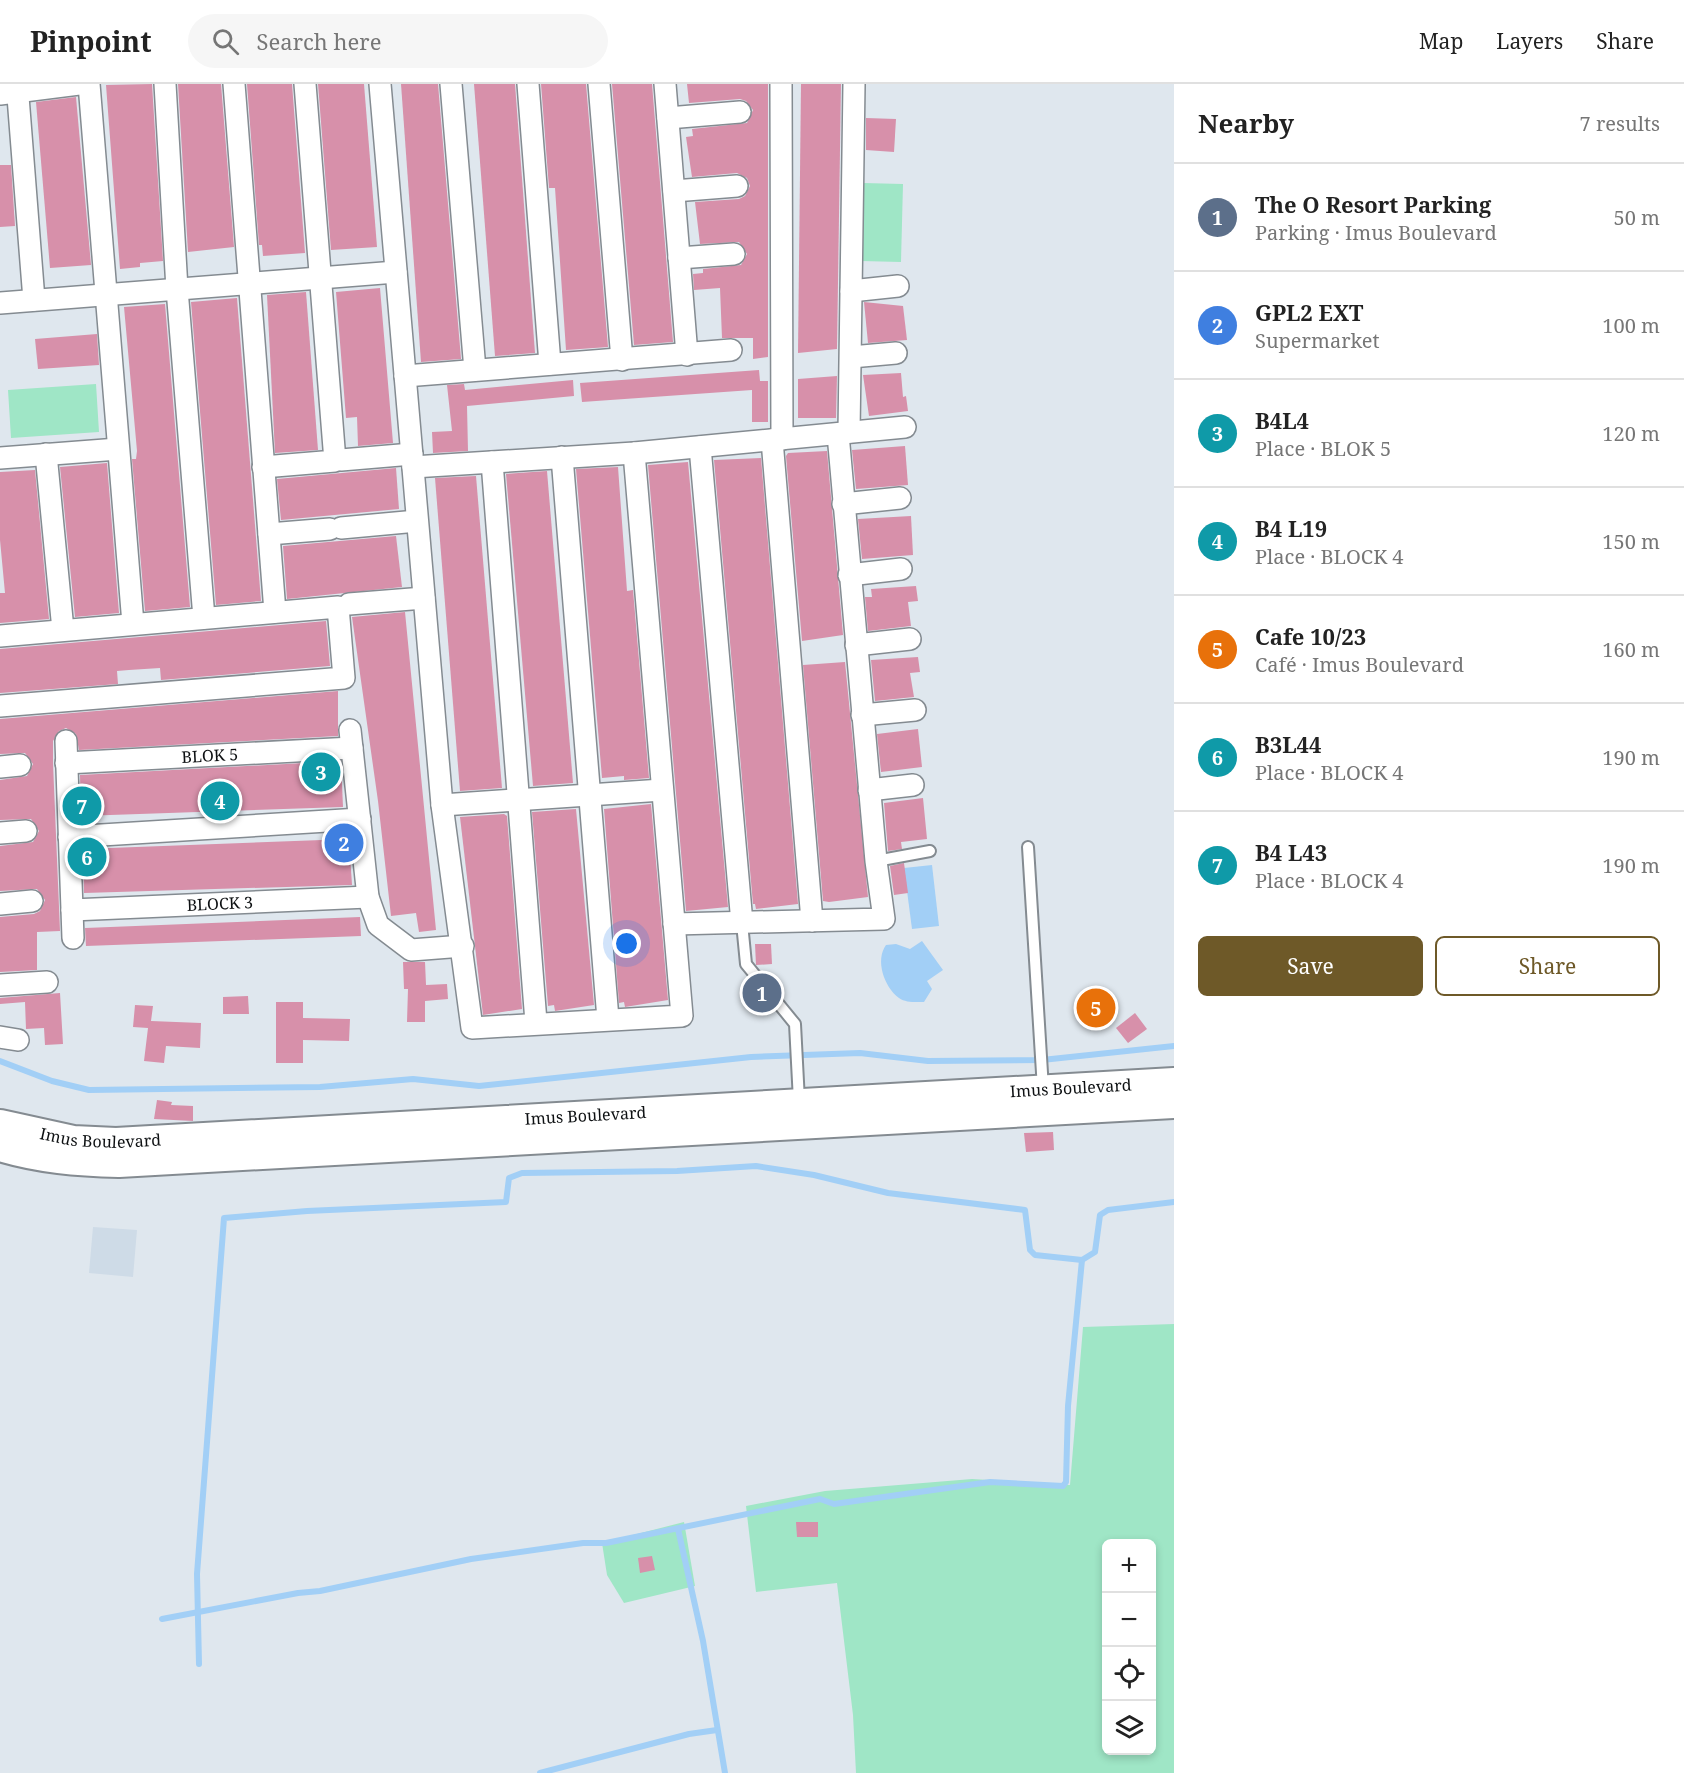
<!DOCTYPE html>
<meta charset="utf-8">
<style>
body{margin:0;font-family:"Noto Serif",serif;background:#f6f6f6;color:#222}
.controls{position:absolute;right:18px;bottom:18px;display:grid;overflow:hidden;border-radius:9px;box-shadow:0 3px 9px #0003}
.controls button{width:54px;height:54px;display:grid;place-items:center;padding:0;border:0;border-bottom:2px solid #e0e0e0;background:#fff;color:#222;font:30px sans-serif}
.you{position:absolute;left:627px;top:860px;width:21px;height:21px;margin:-15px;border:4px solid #fff;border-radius:50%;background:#1a73e8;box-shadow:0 0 0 9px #1a73e833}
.badge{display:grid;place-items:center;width:39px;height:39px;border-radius:50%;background:#6e5928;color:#fff;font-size:20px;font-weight:700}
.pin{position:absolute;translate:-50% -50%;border:3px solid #fff;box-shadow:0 2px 6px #0006}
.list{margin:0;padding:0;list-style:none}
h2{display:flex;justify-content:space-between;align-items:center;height:78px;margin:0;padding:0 24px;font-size:26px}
h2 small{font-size:20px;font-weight:400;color:#767676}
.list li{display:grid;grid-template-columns:39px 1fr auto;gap:18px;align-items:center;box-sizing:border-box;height:108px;padding:0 24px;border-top:2px solid #e0e0e0}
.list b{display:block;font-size:22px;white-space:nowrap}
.list p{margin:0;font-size:20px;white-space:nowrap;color:#767676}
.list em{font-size:20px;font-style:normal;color:#767676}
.actions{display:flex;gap:12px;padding:18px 24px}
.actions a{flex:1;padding:14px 0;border:2px solid #6e5928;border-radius:9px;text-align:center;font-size:21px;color:#6e5928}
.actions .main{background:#6e5928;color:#fff}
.icon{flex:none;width:33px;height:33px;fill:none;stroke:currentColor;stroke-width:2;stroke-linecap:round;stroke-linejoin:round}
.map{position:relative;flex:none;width:1174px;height:1689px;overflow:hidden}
header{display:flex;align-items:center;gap:36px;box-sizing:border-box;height:84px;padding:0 30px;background:#fff;border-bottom:2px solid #e0e0e0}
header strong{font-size:28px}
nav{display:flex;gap:33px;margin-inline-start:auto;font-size:21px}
.search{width:420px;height:54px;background:#f6f6f6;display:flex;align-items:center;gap:15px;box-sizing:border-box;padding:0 21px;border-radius:33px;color:#767676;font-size:22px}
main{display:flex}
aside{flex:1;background:#fff}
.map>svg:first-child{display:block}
</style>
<header>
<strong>Pinpoint</strong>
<div class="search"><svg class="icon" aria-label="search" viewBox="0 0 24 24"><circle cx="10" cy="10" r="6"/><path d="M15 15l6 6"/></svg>Search here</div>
<nav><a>Map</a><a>Layers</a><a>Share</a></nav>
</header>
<main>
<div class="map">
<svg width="1174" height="1689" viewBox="0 0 1174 1689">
<rect width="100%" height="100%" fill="#dfe7ee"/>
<polygon fill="#cedbe7" points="93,1143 137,1146 133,1193 89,1189"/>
<g fill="#9fe6c6" fill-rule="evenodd">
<polygon points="863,99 903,100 901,178 861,177"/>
<polygon points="96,300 99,348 11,354 8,306"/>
<path d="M1174,1240V1689H856L853,1631L837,1499L756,1508L746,1422L825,1407L972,1395L1070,1401L1083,1243ZM1106,1460H1152V1666H1106Z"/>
<polygon points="684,1438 695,1502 624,1519 607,1491 602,1459"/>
</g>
<g fill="#a2cff6">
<polygon points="932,781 939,842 912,845 904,784"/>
<path d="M922,857L943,886L927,897L932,905L924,918C916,918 906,919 899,914C884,903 875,876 886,861L896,860L910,865Z"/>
</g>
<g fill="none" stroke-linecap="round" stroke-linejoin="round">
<g stroke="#a2cff6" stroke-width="6">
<polyline points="0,977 52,997 89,1006 320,1003 413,995 479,1002 751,973 860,969 928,977 1042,976 1174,962"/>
<polyline points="678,1445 703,1557 725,1689"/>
<polyline points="162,1535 298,1509 320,1507 471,1475 583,1459 606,1459 820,1415 834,1420 990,1398 1063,1402 1066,1398 1068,1322 1082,1176"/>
<polyline points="199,1580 197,1490 224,1134 307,1127 506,1118 509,1094 522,1089 677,1087 756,1082 814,1091 888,1109 1025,1126 1030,1166 1035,1171 1082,1176 1095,1168 1100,1131 1108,1126 1174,1118"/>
<polyline points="540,1689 689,1650 717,1646"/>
</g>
</g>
<g fill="#d790aa">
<polygon points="152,0 163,177 140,179 140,183 120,185 106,1"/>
<polygon points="178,0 221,0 234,163 188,168"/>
<polygon points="247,0 292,0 305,169 263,172 262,161 259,161"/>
<polygon points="318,0 364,0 377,163 331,166"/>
<polygon points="401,0 438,0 461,275 421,278"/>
<polygon points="474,0 515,0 535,269 495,272"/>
<polygon points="541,0 586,0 608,263 566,266 555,104 549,104"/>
<polygon points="612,0 652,0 673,258 634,261"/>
<polygon points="687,0 768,0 768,273 753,275 753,254 722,254 720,204 694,206 693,190 703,189 703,185 741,181 747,170 739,158 700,160 695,118 739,115 745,112 750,102 747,94 737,89 692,93 686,53 693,52 692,45 747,39 753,26 746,17 740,15 689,19"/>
<polygon points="801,0 841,0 837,265 798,269"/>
<polygon points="76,13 91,181 50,184 36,18"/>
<polygon points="866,34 896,35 894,68 866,66"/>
<polygon points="0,81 11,81 15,142 0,143"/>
<polygon points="380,204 393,359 358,362 357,333 346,334 336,208"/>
<polygon points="306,208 318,366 275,369 267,211"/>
<polygon points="237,214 261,517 216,521 191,218"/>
<polygon points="864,218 903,222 907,256 868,259"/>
<polygon points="165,220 190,523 145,527 132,375 136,375 137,367 124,223"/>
<polygon points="97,250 99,281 38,285 35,255"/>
<polygon points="759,286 760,297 768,297 768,338 752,338 752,306 582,318 580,299"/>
<polygon points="901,289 903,313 906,312 908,327 869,332 863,291"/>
<polygon points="837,292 836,334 798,334 798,295"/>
<polygon points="573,296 574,312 467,322 468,367 433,369 432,348 452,347 447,301 464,300 465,306"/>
<polygon points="905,362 908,401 856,405 852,366"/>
<polygon points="827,367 843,551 802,557 786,372 788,369"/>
<polygon points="761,374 798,820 756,825 755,820 753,820 714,376"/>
<polygon points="688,378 728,823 686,827 648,381"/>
<polygon points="107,379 119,529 75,533 60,383"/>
<polygon points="618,383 627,507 633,506 649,694 624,696 624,692 602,694 576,385"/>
<polygon points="396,384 399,425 281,436 277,395"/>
<polygon points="35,386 49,535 0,539 0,509 5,509 0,456 0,388"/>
<polygon points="547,387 573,699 533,702 506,390"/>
<polygon points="476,392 502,704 460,707 435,394"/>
<polygon points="911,432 913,471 862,475 858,435"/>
<polygon points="396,452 402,503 287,515 283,462"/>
<polygon points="916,502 918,517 908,518 911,542 868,547 865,513 872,513 871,505"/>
<polygon points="405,528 436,846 419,848 416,829 391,832 378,717 352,533"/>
<polygon points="326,537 330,582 161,596 160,584 129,586 117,587 118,600 0,609 0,565"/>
<polygon points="918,573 920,588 910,589 914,613 875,617 871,576"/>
<polygon points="845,578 868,813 829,818 823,817 803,581"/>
<polygon points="338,607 338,652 79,666 76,650 66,644 59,647 53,657 53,679 60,847 37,848 37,886 0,888 0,833 34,830 40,827 45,816 37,805 0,807 0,762 33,758 39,747 31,735 0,736 0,696 27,692 33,680 25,669 0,670 0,635"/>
<polygon points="918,645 922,683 881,688 877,650"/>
<polygon points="341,677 343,723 81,732 80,691"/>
<polygon points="923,714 927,755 901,758 902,765 888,767 884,719"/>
<polygon points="651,720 668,916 625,923 624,918 619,919 604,725"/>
<polygon points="576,725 594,921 555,927 554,921 548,922 532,728"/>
<polygon points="504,730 507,732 522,925 483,931 460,733"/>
<polygon points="349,755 352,801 84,809 83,765"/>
<polygon points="904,779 908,809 894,811 890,782"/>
<polygon points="360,833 361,852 86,862 85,844"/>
<polygon points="755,860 771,860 772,880 756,881"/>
<polygon points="403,878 425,878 426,901 447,900 448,915 425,917 425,938 407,938 408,905 404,905"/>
<polygon points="60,909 63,960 45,961 44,944 26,945 25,918 0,920 0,914"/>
<polygon points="248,912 249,930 223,930 223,913"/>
<polygon points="276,918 303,918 303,934 350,935 349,957 303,956 303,979 276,979"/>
<polygon points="135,921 153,922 151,937 201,939 200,964 166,962 164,979 144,977 148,944 133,943"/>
<polygon points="1135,929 1147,945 1128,959 1116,944"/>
<polygon points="157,1016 172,1018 171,1021 193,1022 193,1037 154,1035"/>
<polygon points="1053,1048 1054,1066 1026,1068 1024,1049"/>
<polygon points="796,1438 818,1438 818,1453 797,1453"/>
<polygon points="652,1472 655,1486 640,1489 638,1474"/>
</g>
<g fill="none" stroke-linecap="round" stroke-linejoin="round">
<defs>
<g id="lane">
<polyline points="1028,763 1043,1005"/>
<polyline points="876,777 930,767"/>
<polyline points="742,839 746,880 795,940 799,1017"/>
</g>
<g id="street">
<polyline points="17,0 34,216"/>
<polyline points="89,0 133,540"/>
<polyline points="165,0 177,205 204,534"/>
<polyline points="234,0 275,528"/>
<polyline points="380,0 442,721 472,944 682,932 634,369"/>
<polyline points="451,0 475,286"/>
<polyline points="528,0 550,280"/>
<polyline points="599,0 622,276"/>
<polyline points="665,0 687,271"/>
<polyline points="781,0 782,355"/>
<polyline points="0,10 79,0"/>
<polyline points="668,34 740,28"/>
<polyline points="674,107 737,102"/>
<polyline points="679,174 734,170"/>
<polyline points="851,207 898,202"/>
<polyline points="0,219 396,188"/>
<polyline points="851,273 896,269"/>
<polyline points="405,292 731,266"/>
<polyline points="849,348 854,0"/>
<polyline points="772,356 812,837"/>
<polyline points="700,363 742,839"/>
<polyline points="46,370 63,546"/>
<polyline points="562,373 608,935"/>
<polyline points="0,374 118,365"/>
<polyline points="341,376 412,370"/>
<polyline points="492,378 536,938"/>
<polyline points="263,383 335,377 305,0"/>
<polyline points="413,383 634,369 905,343"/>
<polyline points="843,420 900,414"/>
<polyline points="341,444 417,437"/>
<polyline points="269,450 330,445"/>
<polyline points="849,491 901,485"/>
<polyline points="349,520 424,514"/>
<polyline points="0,552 338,523 344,594 0,622"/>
<polyline points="856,561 910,555"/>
<polyline points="862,631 915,626"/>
<polyline points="350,646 368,813 378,841 411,866 463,862"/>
<polyline points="66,657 73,854"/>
<path id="s1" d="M66,679L352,664"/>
<polyline points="0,683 20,681"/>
<polyline points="869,706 913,701"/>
<polyline points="442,721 662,706"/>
<polyline points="0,749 26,747"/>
<polyline points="69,753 360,735"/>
<polyline points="0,820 32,817"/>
<path id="s2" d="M72,826L368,813"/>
<polyline points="674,840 884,835 876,777 838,350"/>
<polyline points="0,901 47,898"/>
<polyline points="0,953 18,956"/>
</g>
<g id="secondary">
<path id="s3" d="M0,1040L73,1056L116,1058L1174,998"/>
<path d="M0,1063C39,1075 78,1078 119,1079L1174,1020"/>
</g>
</defs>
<use href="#lane" stroke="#848b91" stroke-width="14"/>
<use href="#street" stroke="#848b91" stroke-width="24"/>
<use href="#secondary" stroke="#848b91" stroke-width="32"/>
<use href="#lane" stroke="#fff" stroke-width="10"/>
<use href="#street" stroke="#fff" stroke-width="21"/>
<use href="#secondary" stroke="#fff" stroke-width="28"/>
</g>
<g text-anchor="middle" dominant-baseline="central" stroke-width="4.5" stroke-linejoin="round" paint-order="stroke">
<g font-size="16" fill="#0e1113" stroke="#dfe7ee">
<text stroke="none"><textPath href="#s1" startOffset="144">BLOK 5</textPath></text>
<text stroke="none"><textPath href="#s2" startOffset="148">BLOCK 3</textPath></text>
<text stroke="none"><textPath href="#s3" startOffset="1074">Imus Boulevard</textPath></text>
<text stroke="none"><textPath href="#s3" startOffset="588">Imus Boulevard</textPath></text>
<text stroke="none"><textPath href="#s3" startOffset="102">Imus Boulevard</textPath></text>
</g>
</g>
</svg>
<div class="controls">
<button>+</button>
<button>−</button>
<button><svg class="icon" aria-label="locate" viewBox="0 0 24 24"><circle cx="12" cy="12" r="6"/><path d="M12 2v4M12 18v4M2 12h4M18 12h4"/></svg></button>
<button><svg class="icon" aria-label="layers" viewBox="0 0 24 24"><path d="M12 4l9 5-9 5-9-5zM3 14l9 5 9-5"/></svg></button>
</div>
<div class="you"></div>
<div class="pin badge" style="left:762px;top:909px;background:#5c6f8a">1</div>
<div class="pin badge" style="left:344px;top:759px;background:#3f7fe0">2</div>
<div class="pin badge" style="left:321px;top:688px;background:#0f9aa8">3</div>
<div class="pin badge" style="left:220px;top:717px;background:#0f9aa8">4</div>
<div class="pin badge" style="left:1096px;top:924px;background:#e8710a">5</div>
<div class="pin badge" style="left:87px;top:773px;background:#0f9aa8">6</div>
<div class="pin badge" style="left:82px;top:722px;background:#0f9aa8">7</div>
</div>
<aside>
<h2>Nearby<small>7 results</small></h2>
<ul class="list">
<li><span class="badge" style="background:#5c6f8a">1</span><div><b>The O Resort Parking</b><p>Parking · Imus Boulevard</p></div><em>50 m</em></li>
<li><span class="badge" style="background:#3f7fe0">2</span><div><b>GPL2 EXT</b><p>Supermarket</p></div><em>100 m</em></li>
<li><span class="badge" style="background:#0f9aa8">3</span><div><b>B4L4</b><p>Place · BLOK 5</p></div><em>120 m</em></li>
<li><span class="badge" style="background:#0f9aa8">4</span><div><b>B4 L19</b><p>Place · BLOCK 4</p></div><em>150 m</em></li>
<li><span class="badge" style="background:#e8710a">5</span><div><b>Cafe 10/23</b><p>Café · Imus Boulevard</p></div><em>160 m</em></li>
<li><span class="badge" style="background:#0f9aa8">6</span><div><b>B3L44</b><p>Place · BLOCK 4</p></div><em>190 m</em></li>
<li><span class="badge" style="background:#0f9aa8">7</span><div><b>B4 L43</b><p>Place · BLOCK 4</p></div><em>190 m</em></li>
</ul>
<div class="actions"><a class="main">Save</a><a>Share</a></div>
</aside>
</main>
